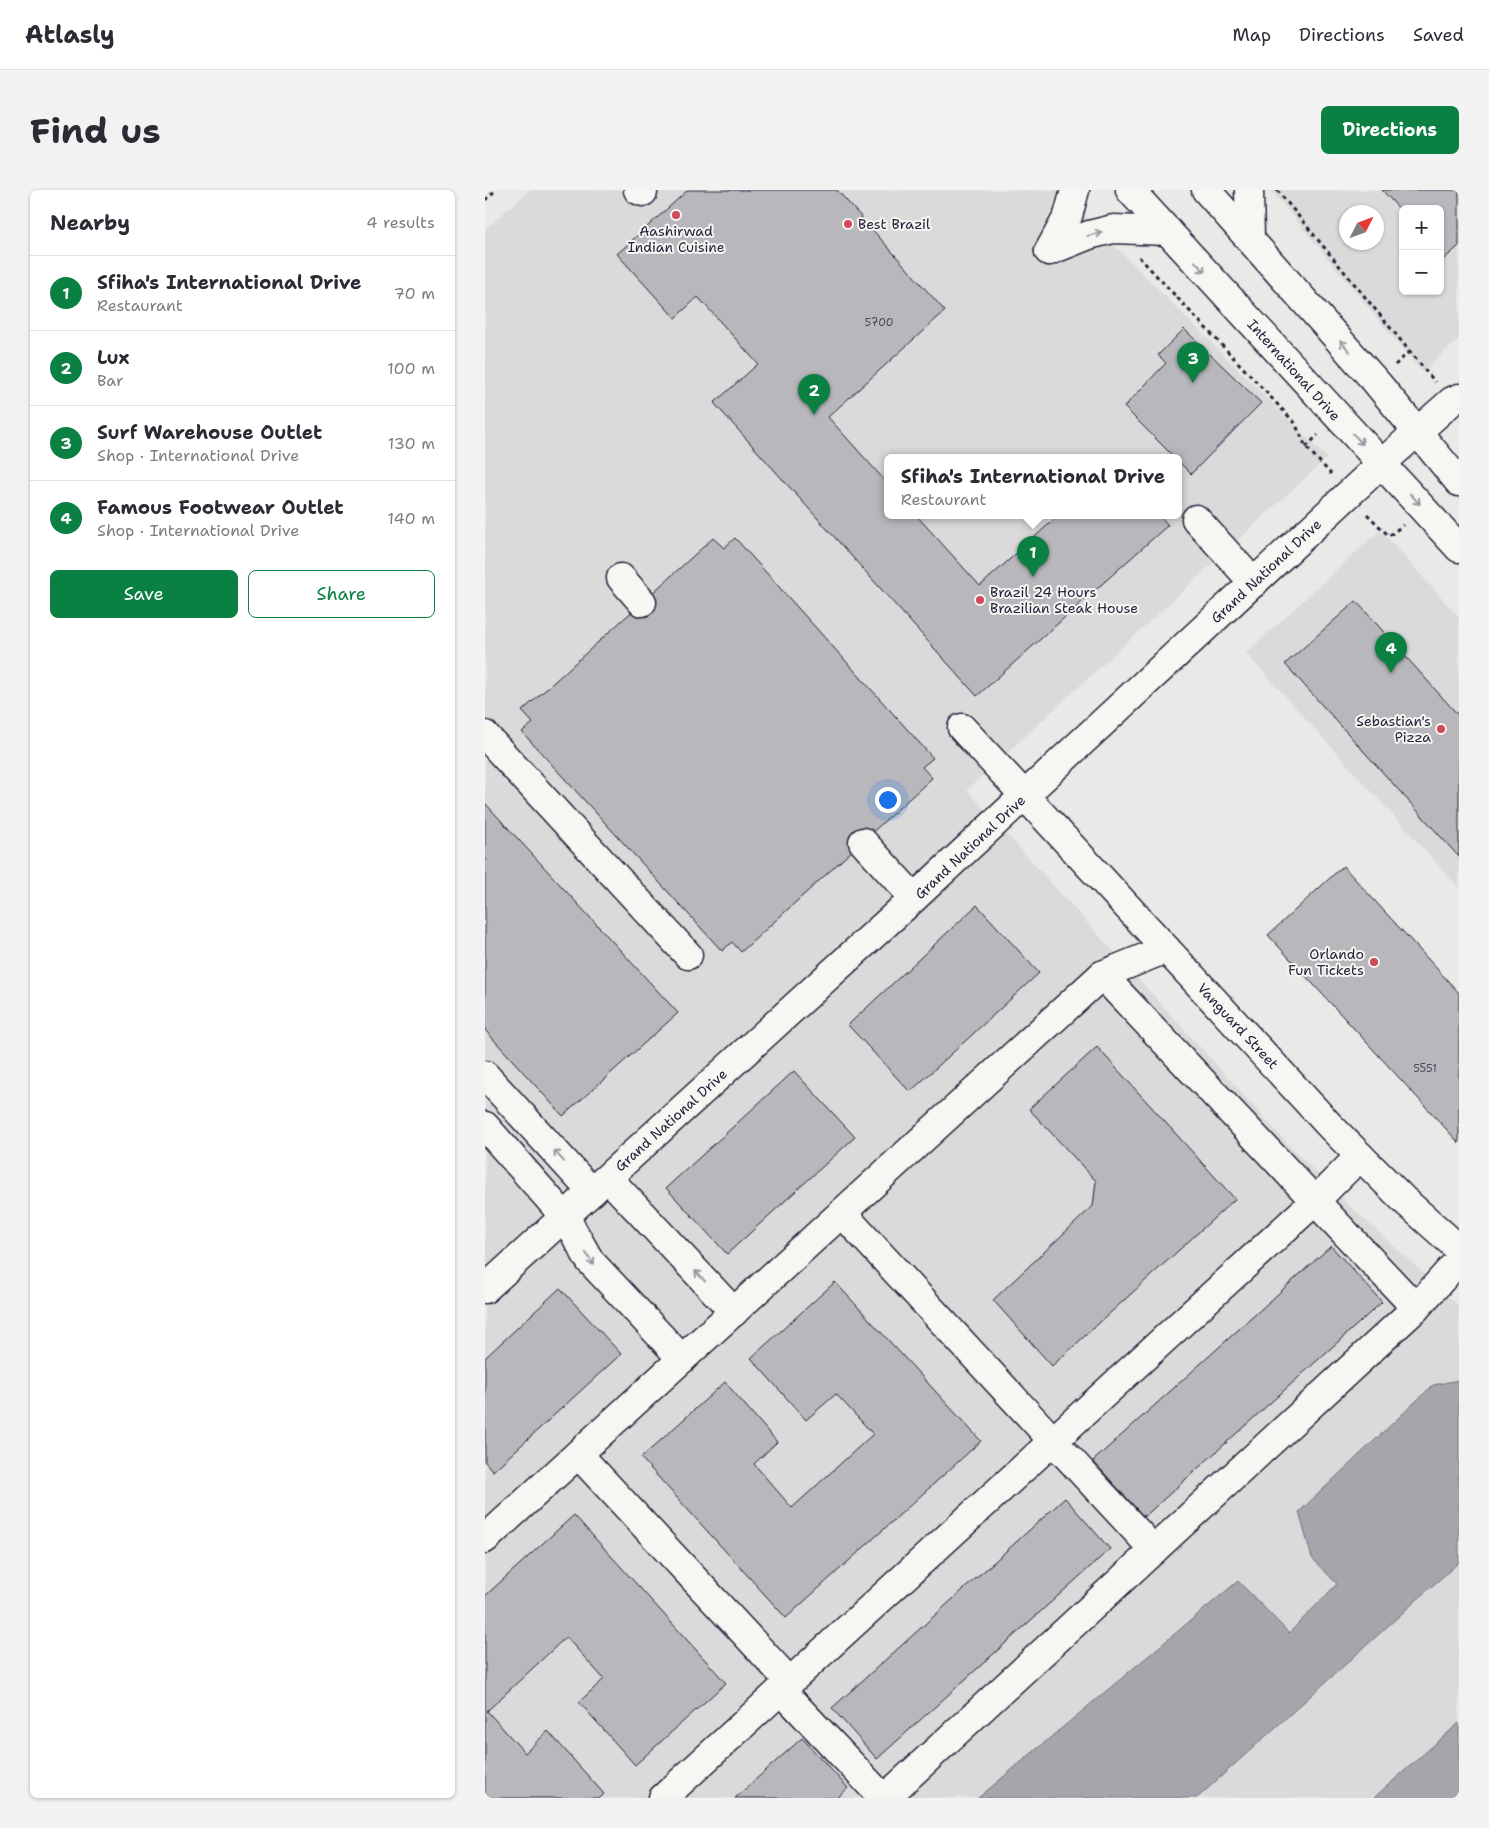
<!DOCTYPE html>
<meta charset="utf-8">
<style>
body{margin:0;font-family:"Shantell Sans",sans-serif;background:#f2f2f3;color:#2b2b33}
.controls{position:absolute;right:15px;top:15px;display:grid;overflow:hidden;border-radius:8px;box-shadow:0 1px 4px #0004}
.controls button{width:45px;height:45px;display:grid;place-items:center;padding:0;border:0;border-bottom:1px solid #e1e1e2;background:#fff;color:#2b2b33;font:25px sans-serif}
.compass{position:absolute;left:854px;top:15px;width:45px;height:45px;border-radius:50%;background:#fff;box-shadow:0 1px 4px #0004;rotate:48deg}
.you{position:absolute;left:402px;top:609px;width:18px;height:18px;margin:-12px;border:4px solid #fff;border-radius:50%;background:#1a73e8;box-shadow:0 0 0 8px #1a73e833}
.badge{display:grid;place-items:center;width:32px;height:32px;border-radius:50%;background:#0b8043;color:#fff;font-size:16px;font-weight:700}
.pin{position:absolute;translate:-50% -41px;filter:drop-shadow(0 1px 2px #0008)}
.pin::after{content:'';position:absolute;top:26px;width:18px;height:15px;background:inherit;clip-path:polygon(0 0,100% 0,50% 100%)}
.popup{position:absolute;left:399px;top:264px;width:298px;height:65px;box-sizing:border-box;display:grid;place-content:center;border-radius:8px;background:#fff;filter:drop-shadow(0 1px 4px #0005);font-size:16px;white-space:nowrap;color:#7c7c81}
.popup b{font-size:19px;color:#2b2b33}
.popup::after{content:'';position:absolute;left:50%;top:100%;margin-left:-10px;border:10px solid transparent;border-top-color:#fff}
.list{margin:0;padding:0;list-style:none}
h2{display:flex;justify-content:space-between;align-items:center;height:65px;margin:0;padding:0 20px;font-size:21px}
h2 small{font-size:16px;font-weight:400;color:#7c7c81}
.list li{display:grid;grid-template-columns:32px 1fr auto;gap:15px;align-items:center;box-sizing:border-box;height:75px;padding:0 20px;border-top:1px solid #e1e1e2}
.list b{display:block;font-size:19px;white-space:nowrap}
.list p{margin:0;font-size:16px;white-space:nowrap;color:#7c7c81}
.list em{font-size:16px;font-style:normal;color:#7c7c81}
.actions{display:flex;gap:10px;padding:15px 20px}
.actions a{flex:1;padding:11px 0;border:1px solid #0b8043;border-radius:8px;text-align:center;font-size:18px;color:#0b8043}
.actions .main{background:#0b8043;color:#fff}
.map{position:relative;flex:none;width:974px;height:1608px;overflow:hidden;border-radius:8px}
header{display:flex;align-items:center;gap:30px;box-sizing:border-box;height:70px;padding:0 25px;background:#fff;border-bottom:1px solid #e1e1e2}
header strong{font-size:24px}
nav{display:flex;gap:28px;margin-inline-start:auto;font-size:18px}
.intro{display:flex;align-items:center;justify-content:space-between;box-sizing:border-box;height:120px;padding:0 30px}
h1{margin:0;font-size:35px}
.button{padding:12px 22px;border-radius:8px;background:#0b8043;color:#fff;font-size:18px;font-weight:700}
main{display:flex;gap:30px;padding:0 30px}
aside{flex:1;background:#fff;border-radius:8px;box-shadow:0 1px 4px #0004}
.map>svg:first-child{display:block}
</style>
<header>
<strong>Atlasly</strong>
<nav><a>Map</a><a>Directions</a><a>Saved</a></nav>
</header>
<div class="intro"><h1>Find us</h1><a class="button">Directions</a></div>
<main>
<aside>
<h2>Nearby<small>4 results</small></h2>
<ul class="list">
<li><span class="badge">1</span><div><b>Sfiha's International Drive</b><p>Restaurant</p></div><em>70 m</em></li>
<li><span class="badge">2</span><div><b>Lux</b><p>Bar</p></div><em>100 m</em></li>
<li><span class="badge">3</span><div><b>Surf Warehouse Outlet</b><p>Shop · International Drive</p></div><em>130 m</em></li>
<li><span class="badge">4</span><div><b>Famous Footwear Outlet</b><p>Shop · International Drive</p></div><em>140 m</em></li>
</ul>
<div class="actions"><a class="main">Save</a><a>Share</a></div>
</aside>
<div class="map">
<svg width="974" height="1608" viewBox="0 0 974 1608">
<rect width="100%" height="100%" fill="#e9e9e7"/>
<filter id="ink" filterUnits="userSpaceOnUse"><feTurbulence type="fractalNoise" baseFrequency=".02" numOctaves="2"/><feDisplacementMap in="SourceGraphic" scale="10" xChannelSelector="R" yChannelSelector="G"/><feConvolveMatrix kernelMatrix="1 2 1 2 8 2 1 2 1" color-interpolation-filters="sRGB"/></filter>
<g filter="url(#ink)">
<g fill="#dadada" fill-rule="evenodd">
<path d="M44,0H574L842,268L482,600L802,953L863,1014L974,1116V1608H0V40ZM403,268H693V326H403Z"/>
<path d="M786,0H974V149L937,182ZM918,19H955V101H918ZM862,22H892V52H862Z"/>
<polygon points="895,340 974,427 974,698 761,463"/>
</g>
<g fill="#a5a5ac" stroke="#71717f">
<polygon points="974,1190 974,1372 720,1601 712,1608 493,1608 753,1391 804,1443 852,1394 827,1368 814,1322 948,1195"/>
<polygon points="974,1533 974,1608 889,1608 893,1604"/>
</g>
<g fill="#b8b8bc" stroke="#22223b">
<polygon points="203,0 352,0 460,121 343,227 403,294 403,326 432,326 495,396 573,326 675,326 683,335 492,506 229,213 273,174 213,107 190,128 132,64"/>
<polygon points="897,0 974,0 974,56 959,69 955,65 955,19 918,19 918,23"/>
<polygon points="699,139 776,213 706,284 639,217 681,173 673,165"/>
<polygon points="228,348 239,358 250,348 448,568 437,577 447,588 256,762 247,752 237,761 37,542 48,533 37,521"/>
<polygon points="871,411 974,526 974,667 800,474"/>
<polygon points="0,613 193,823 78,926 0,840"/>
<polygon points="858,676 974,803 974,953 783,745"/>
<polygon points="492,715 554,783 425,902 363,835"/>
<polygon points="612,857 750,1009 567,1176 508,1110 608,1016 611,991 544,919"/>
<polygon points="309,881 370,947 242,1064 181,998"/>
<polygon points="846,1056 897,1112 659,1327 608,1271"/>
<polygon points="350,1092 496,1251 301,1428 156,1268 240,1192 292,1252 269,1274 307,1318 388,1244 351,1204 321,1230 266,1168"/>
<polygon points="75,1098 136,1164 8,1281 0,1272 0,1168"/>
<polygon points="580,1308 625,1359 392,1569 347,1518"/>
<polygon points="89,1325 241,1493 150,1575 94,1512 119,1489 81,1447 2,1521 40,1563 63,1541 119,1604 115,1608 0,1608 0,1406"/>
<polygon points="317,1548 363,1598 352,1608 250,1608"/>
</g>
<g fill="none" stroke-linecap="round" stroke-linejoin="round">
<defs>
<g id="minor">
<polyline points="153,0 158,2"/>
<polyline points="645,0 974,358"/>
<polyline points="721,0 892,193 974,292"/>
<polyline points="764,0 765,49"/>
<polyline points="564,61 604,45 628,39 683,41"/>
<polyline points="564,61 583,26 590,0"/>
<polyline points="711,329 769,393"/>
<polyline points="136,388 157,412"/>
<polyline points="477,538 845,936 919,1010 974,1059"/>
<polyline points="0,545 203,765"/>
<polyline points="378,652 429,708"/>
<polyline points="617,785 931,1118 974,1070"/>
<polyline points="0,885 107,1002"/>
<polyline points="0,936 80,1027 105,1071 197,1169"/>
<polyline points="123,988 249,1122"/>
<polyline points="357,1023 669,1360"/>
<polyline points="0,1099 429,708 896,274 967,211 974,208"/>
<polyline points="93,1264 305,1492"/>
<polyline points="0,1349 617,785 681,759"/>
<polyline points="296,1500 398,1608"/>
<polyline points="178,1608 830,1011 875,966"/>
<polyline points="400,1608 931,1118"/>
</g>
</defs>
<use href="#minor" stroke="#22223b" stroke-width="31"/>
<g stroke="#22223b" stroke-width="3" stroke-dasharray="4 4" stroke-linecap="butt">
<polyline points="792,0 950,192"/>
<polyline points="0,10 11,0"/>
<polyline points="654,67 810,233 821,257 846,284"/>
<polyline points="910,175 924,162"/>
<polyline points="821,257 833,245"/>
<polyline points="882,324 904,346 918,335"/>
</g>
<use href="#minor" stroke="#f6f6f2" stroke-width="28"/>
</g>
<defs><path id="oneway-shaft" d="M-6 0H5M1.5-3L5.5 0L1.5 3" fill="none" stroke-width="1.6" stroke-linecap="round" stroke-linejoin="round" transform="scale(1.25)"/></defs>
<g stroke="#9797a0">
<use href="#oneway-shaft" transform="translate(610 44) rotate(-15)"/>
<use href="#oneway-shaft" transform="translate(715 77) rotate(48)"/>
<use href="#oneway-shaft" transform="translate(860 156) rotate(-131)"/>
<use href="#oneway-shaft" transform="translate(873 249) rotate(46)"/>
<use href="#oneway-shaft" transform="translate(930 309) rotate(47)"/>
<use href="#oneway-shaft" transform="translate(74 966) rotate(-132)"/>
<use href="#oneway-shaft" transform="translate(105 1069) rotate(56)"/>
<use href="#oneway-shaft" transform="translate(215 1086) rotate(-133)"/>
</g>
</g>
<g fill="#d1495b" stroke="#f6f6f2" stroke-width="2">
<circle cx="191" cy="25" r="5"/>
<circle cx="363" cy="34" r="5"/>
<circle cx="495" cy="410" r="5"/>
<circle cx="956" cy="539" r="5"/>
<circle cx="889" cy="772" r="5"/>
</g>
<g text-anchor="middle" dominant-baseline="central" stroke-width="4" stroke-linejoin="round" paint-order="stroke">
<g font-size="11" fill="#48485b">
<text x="394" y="132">5700</text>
<text x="940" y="878">5551</text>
</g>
<g font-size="14" fill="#22223b" stroke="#f6f6f2" text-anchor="start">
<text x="373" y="34">Best Brazil</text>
<text x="191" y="41" text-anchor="middle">Aashirwad<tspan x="191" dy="16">Indian Cuisine</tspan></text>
<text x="505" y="402">Brazil 24 Hours<tspan x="505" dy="16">Brazilian Steak House</tspan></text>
<text x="946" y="531" text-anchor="end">Sebastian's<tspan x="946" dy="16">Pizza</tspan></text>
<text x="879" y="764" text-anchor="end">Orlando<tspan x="879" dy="16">Fun Tickets</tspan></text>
</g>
<g font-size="14" fill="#22223b" stroke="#f6f6f2">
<text transform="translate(809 180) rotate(48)">International Drive</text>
<text transform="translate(781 381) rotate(-43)">Grand National Drive</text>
<text transform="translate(485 657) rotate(-43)">Grand National Drive</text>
<text transform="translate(753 836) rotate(47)">Vanguard Street</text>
<text transform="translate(186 930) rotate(-42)">Grand National Drive</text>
</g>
</g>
</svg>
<div class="controls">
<button>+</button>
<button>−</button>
</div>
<svg class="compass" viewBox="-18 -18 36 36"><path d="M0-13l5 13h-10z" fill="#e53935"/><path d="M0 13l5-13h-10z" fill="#7c7c81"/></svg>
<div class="you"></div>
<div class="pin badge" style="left:548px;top:387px">1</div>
<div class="popup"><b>Sfiha's International Drive</b>Restaurant</div>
<div class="pin badge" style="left:329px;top:225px">2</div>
<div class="pin badge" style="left:708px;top:193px">3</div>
<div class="pin badge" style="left:906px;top:483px">4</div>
</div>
</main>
